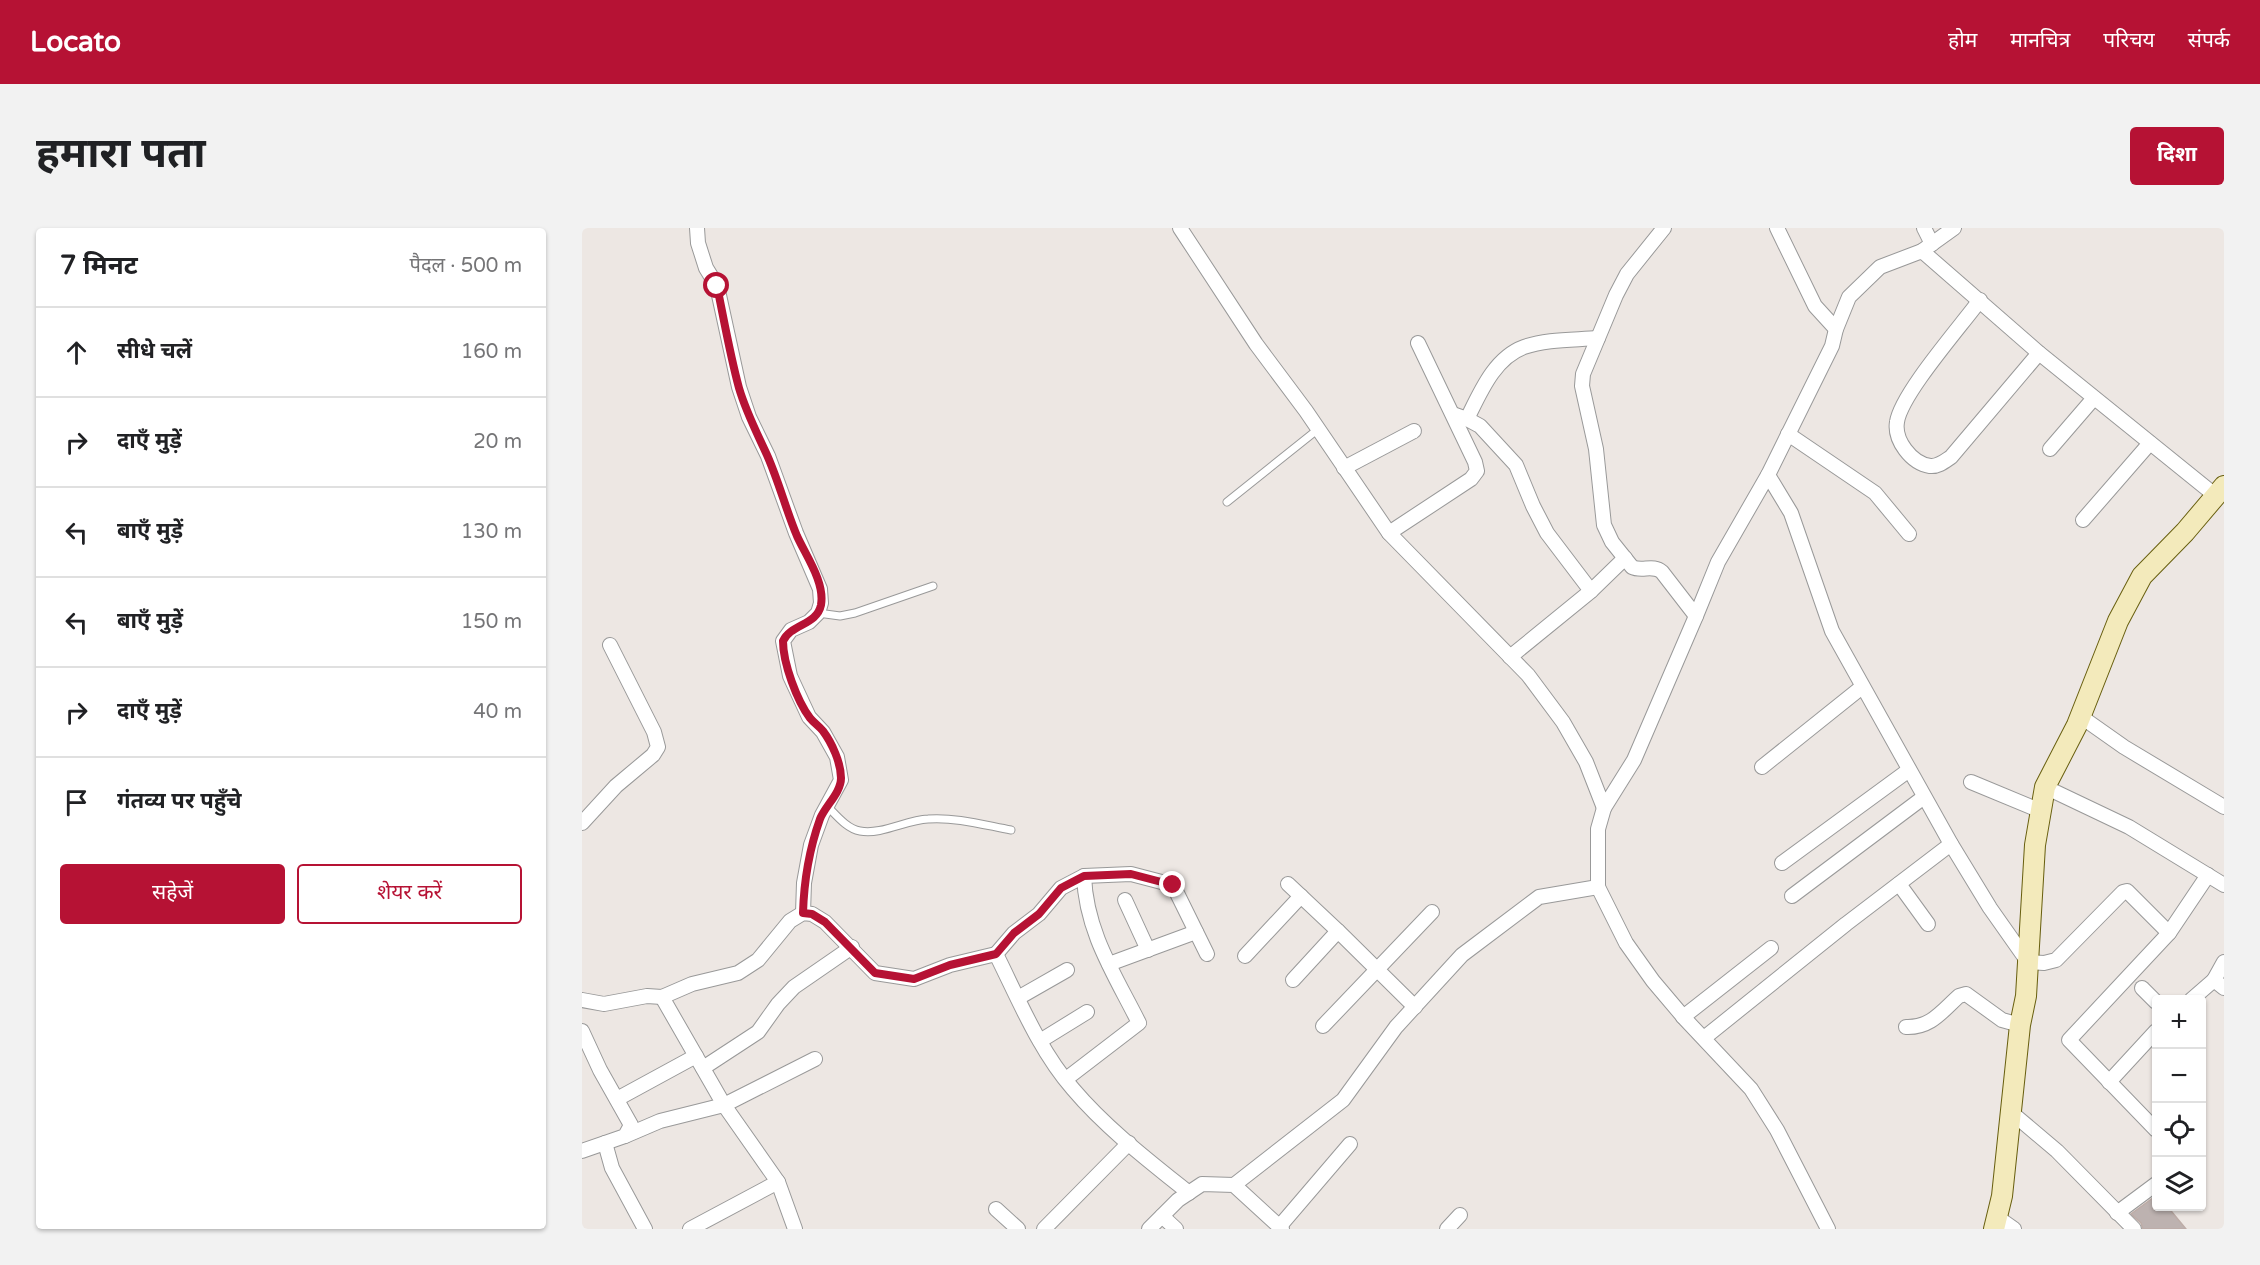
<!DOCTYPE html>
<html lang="hi">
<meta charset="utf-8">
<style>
body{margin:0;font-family:"Varela Round","Noto Sans Devanagari",sans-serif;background:#f2f2f2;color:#202124}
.controls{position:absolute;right:18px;bottom:18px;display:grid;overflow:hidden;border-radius:6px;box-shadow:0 2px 4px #0004}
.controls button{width:54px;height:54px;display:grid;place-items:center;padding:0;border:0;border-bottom:2px solid #e0e0e0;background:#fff;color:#202124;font:30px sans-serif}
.stop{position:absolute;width:18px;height:18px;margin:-14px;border:4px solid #b61234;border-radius:50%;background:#fff}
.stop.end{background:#b61234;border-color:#fff;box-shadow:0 2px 6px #0008}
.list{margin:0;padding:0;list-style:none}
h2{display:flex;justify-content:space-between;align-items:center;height:78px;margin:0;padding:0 24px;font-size:26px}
h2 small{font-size:20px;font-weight:400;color:#757577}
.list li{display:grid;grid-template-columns:39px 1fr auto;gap:18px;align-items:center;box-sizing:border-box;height:90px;padding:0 24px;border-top:2px solid #e0e0e0}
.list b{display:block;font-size:22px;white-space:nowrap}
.list em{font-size:20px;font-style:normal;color:#757577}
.actions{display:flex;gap:12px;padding:18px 24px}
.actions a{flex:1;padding:14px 0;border:2px solid #b61234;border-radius:6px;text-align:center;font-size:21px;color:#b61234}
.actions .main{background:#b61234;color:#fff}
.icon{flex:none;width:33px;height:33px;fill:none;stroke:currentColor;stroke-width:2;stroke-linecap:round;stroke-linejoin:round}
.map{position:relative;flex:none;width:1642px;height:1001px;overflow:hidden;border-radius:6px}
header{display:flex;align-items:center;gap:36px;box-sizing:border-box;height:84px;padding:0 30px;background:#b61234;color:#fff}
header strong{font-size:28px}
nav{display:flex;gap:33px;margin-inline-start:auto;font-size:21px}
.intro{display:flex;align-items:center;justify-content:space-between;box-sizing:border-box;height:144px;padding:0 36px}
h1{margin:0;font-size:42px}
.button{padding:15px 27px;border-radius:6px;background:#b61234;color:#fff;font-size:21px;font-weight:700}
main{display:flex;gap:36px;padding:0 36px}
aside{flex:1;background:#fff;border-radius:6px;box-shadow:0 2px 4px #0004}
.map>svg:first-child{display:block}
</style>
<header>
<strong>Locato</strong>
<nav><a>होम</a><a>मानचित्र</a><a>परिचय</a><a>संपर्क</a></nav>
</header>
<div class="intro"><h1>हमारा पता</h1><a class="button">दिशा</a></div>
<main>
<aside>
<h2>7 मिनट<small>पैदल · 500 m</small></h2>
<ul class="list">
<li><svg class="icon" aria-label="ahead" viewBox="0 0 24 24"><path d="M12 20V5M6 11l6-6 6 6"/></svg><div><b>सीधे चलें</b></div><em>160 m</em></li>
<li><svg class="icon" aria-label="right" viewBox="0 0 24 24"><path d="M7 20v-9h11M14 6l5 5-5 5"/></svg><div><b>दाएँ मुड़ें</b></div><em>20 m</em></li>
<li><svg class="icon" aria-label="left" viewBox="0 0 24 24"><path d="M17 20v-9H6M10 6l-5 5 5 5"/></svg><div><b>बाएँ मुड़ें</b></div><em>130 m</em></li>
<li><svg class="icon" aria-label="left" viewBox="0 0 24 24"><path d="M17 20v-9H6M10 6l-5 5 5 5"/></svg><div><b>बाएँ मुड़ें</b></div><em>150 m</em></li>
<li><svg class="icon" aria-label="right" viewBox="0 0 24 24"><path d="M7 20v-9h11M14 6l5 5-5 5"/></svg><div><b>दाएँ मुड़ें</b></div><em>40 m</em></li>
<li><svg class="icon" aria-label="arrive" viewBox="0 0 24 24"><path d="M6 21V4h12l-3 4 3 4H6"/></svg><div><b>गंतव्य पर पहुँचे</b></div></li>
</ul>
<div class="actions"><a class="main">सहेजें</a><a>शेयर करें</a></div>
</aside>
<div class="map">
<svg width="1642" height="1001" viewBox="0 0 1642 1001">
<rect width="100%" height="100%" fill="#ede7e3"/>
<polygon fill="#bdb2b0" stroke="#bdaca7" stroke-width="1.5" points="1575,967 1575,978 1585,978 1604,1001 1561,1001 1559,995 1549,986"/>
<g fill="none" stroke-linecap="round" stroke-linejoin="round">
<defs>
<g id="lane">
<polyline points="645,274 735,202"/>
<polyline points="236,385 258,388 273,385 351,358"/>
<path d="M245,578C254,587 265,601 278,603C300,607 324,592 346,591C374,589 402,597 429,602"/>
</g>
<g id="street">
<polyline points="115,0 116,15 124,40 135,58 157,159 167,189 186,228 214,305 238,361 239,375 236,385 227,394 209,402 201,413 208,448 227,489 241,504 255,529 259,552 240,587 229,617 222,655 221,685"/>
<polyline points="598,0 674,116 724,183 807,305 946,447 981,494 1004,534 1022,580 1052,532 1114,388 1136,334 1186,247 1250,118 1254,101 1267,69 1298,39 1340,23 1457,125 1634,268"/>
<path d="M1082,0L1045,46L1034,67L1001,146L1000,158L1014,221L1022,297L1030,314L1050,339C1060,344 1071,336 1080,344L1114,388"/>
<polyline points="1195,0 1233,78 1254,101"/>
<polyline points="1342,0 1350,16"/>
<polyline points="1340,23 1372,0"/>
<path d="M1398,72C1379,98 1319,166 1315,194C1312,212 1329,235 1348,238C1356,239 1363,233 1369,229L1457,125"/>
<polyline points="871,186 885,191 898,198 934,237 951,278 965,305 1009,363"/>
<path d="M885,191C898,165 912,130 942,119C964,111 992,112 1016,110"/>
<polyline points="1206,206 1293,265 1327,306"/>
<polyline points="1468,221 1512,170"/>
<polyline points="762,240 832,203"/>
<polyline points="1186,247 1209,285 1250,403 1369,616 1408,680 1446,734 1462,735 1474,732 1541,664 1545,663 1587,705"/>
<polyline points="1501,292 1568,215"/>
<polyline points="807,305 889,251 895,243 893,234 836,115"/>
<polyline points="928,429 1009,363 1043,330"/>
<polyline points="1498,488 1542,519 1642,579"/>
<polyline points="1180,539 1280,459"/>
<polyline points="1389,554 1459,583"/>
<polyline points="1463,559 1547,599 1642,657"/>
<polyline points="0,595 34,558 71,527 76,519 72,504 28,417"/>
<polyline points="1200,635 1327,542"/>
<polyline points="502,648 549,646 591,657 625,726"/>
<polyline points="706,656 756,703"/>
<polyline points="1317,656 1346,696"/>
<polyline points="1016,659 1044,715 1071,753 1104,792 1169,861 1195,902 1246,1001"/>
<polyline points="1210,668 1342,569"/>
<polyline points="543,672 566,722"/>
<path d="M414,726L432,705L457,686L479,660L502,648C504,704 533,747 557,795L484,851"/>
<polyline points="663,728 719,668"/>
<polyline points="1642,734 1632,752 1642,760"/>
<polyline points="527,736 614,704"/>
<polyline points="711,752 756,703 833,779"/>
<polyline points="1560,760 1574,774"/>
<polyline points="80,769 142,877 196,954 213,1001"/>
<polyline points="436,770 485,742"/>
<path d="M0,772L22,776L65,768L80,769L110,756L156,745L176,732L208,693L221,685L230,686L243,694L293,745L332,751L368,737L414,726C437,772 457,822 491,861C524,900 567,933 607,965"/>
<polyline points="1609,772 1632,752"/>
<polyline points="1101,789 1189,720"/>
<polyline points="741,798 850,684"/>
<path d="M1324,799C1349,800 1360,783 1377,768L1384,766L1420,792L1438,797"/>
<polyline points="0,803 18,842 49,897 43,908 0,923"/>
<polyline points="1122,810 1264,696 1369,616"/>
<polyline points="458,813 505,784"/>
<polyline points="121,840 176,804 196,776 212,759 270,719"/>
<polyline points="1527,854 1574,803"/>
<polyline points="35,871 114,828"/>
<polyline points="1430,885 1475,923 1552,1001"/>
<polyline points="1574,902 1487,812 1587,705 1626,647"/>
<polyline points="43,908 78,893 142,877 233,831"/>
<polyline points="23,915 30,940 63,1001"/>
<polyline points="652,957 761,872 814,799 880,727 957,669 1016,659 1016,601 1022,580"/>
<polyline points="414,981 436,1001"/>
<polyline points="1535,985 1574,956"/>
<polyline points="580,988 594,1001"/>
<polyline points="1415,989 1432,1001"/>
<polyline points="697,999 768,916"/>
<polyline points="108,1001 196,954"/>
<polyline points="462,1001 547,915"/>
<polyline points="567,1001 596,972 620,956 652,957 700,1001"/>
<polyline points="865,1001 878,987"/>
</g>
<polyline id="secondary" points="1412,1001 1420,968 1438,797 1444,768 1453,617 1463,559 1495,497 1536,393 1560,348 1603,304 1642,258"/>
</defs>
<use href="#lane" stroke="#999" stroke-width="9"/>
<use href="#street" stroke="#999" stroke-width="16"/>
<use href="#secondary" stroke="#685f0f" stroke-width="22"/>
<use href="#lane" stroke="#fff" stroke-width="7"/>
<use href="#street" stroke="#fff" stroke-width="14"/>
<use href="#secondary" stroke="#f3eabb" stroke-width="20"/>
</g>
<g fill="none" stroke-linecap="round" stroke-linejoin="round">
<path stroke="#b61234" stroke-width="8" d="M135,58C142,92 148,127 157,160C164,184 175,205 185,227C197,254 204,282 215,308C224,328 243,354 239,377C235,397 209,396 201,413C201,435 215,473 228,490C232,495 237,498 241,503C250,515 259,535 259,550C259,565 243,578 238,591C227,622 222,652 221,685L230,686L243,694L293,745L332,751L368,737L414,726L432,705L457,686L479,660L502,648L549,646L591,657"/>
</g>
</svg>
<div class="controls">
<button>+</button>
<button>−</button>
<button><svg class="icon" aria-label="locate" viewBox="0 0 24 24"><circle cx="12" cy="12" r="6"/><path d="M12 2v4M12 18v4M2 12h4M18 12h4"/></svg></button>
<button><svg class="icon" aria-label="layers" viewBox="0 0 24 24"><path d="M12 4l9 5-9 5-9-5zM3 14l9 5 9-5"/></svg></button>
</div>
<div class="stop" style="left:135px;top:58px"></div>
<div class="stop end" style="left:591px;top:657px"></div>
</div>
</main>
